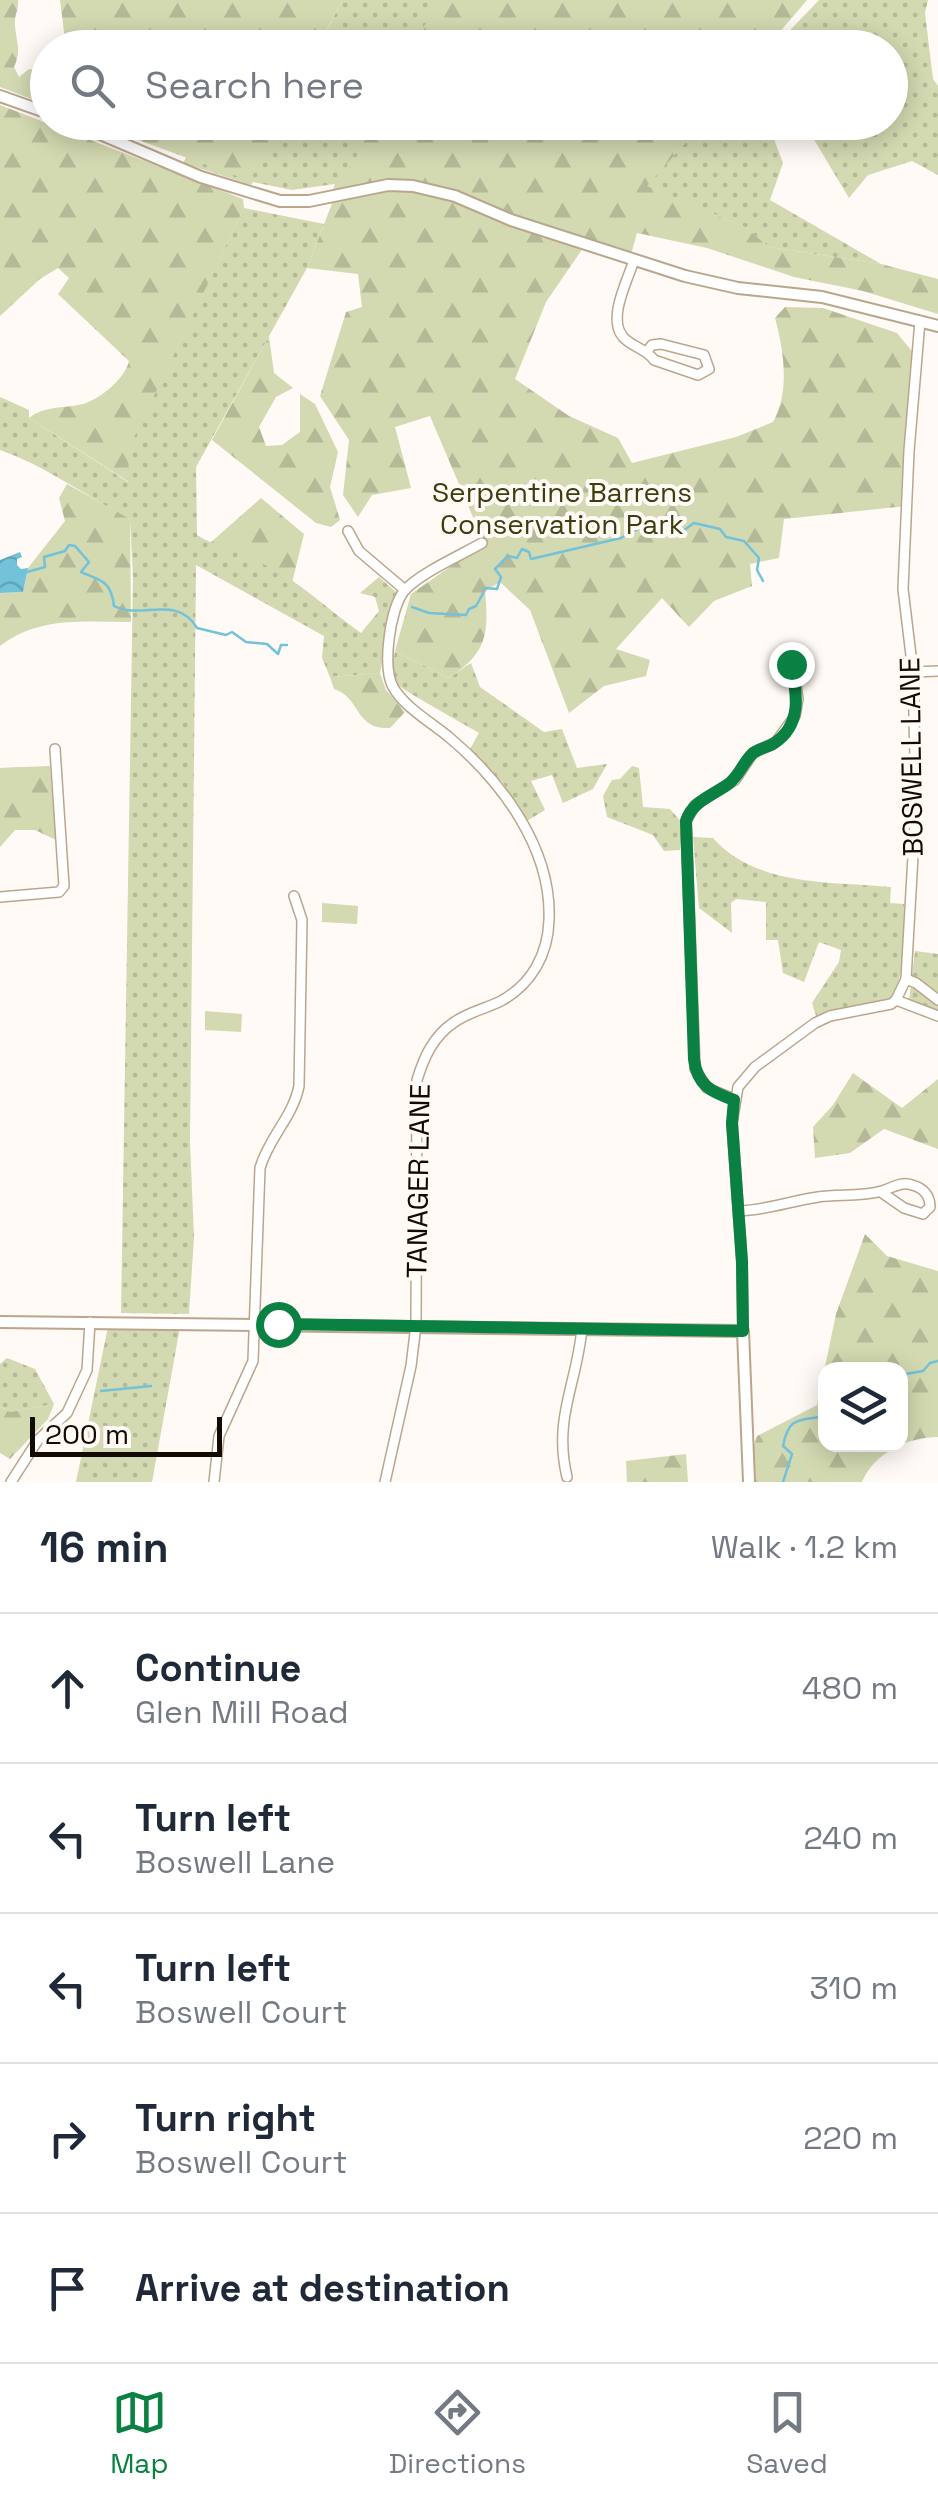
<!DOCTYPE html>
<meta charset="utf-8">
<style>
body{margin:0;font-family:"Space Grotesk",sans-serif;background:#f2f2f3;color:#1f2937}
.controls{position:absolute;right:30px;bottom:30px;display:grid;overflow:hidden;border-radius:20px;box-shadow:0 5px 25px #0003}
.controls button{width:90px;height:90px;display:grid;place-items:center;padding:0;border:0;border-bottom:2px solid #e0e1e3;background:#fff;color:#1f2937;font:50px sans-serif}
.scale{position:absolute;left:30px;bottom:25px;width:192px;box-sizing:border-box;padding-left:10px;border:5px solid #120b04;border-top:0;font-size:28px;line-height:35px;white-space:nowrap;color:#120b04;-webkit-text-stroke:8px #fffaf5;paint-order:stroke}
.stop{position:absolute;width:30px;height:30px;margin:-22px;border:8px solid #0b8043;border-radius:50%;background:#fff}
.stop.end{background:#0b8043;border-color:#fff;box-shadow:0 2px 10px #0008}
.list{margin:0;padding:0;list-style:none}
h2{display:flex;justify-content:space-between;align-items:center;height:130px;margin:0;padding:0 40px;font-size:42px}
h2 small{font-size:32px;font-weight:400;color:#747a83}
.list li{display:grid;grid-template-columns:65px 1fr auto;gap:30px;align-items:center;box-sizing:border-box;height:150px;padding:0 40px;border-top:2px solid #e0e1e3}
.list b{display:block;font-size:38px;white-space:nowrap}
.list p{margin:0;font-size:32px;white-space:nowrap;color:#747a83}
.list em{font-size:32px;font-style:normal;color:#747a83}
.icon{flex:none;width:55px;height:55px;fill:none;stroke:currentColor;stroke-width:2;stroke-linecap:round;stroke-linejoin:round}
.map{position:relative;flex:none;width:938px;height:1482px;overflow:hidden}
.search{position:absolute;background:#fff;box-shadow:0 5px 25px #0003;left:30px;right:30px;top:30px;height:110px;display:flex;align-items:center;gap:25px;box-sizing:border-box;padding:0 35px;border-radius:55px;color:#747a83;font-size:38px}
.sheet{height:880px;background:#fff}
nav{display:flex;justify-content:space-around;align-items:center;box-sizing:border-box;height:140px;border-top:2px solid #e0e1e3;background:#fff;font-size:28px;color:#747a83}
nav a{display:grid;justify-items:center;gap:5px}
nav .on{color:#0b8043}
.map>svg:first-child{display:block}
</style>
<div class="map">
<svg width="938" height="1482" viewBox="0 0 938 1482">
<defs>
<pattern id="grass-dots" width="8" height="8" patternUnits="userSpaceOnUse" patternTransform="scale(2.5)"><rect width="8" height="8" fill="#d3d9b1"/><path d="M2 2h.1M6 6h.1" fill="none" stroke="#b4b997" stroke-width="1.8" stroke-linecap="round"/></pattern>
<pattern id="forest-firs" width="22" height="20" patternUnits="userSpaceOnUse" patternTransform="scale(2.5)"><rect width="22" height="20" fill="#d3d9b1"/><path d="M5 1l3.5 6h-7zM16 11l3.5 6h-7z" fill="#b4b997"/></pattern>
<pattern id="water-waves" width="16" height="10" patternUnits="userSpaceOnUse" patternTransform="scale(2.5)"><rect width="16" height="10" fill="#72c2da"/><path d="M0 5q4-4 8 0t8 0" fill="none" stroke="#62a5b9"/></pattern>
</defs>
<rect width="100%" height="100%" fill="#fffaf5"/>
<g fill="url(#grass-dots)">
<polygon points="342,0 770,0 728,47 318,48"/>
<polygon points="819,0 928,0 925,13 933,79 938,86 938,175 912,161 868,175 849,198 804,123 890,122 890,48 774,47"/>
<polygon points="205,123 664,123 332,192 335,184 292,190 253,182 251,185 183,163"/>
<polygon points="703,123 773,123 769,126 783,163 770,200 881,264 769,247 745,227 646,186"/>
<path d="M244,208L324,224L307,268L196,467L197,535C217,548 242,549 263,562C298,581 329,610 361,633L379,611L375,597L360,593L379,577L396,592L380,673L330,677L322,658L324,636L196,565L190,1142L194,1237L189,1314L121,1313L133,577L130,519C87,497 46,466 0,450V397L29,410V418L128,482L127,450Z"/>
<path d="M395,651L449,678L471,663L480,687L544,732L562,729L577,768L607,764L593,789L563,803L552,775L531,781L545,810L527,821L503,783L470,749L479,733C466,725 400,689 396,683C391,673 393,662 395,651Z"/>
<polygon points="632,766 639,768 643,807 670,809 683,824 680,850 664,851 653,835 607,817 603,796 612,780 620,779"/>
<path d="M693,837L713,838C756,887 831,881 891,887L890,903L904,904C903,927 908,990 885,1002C870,1009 836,1009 816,1016L812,1003L839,962L841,950L819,942L804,982L783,973L778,940H766V902L736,899L731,903L732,933L699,908Z"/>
<polygon points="915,951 938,954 938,1012 909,1001"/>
<polygon points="108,1327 180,1327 152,1482 76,1482"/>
<polygon points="7,1358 35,1369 54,1404 10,1412 0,1406 0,1364"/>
</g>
<g fill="url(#forest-firs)" fill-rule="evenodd">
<path d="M0,0H18C19,10 14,15 15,25C16,42 22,50 14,67L19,77L29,69L47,71V105L0,87Z"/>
<polygon points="60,0 342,0 318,47 66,48"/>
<polygon points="437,0 807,0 767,47 414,47"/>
<path d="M0,105L243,199L244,208L128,450L129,482L29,418C46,405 63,409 83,404C100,399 125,379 129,361L58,294L69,278L58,268L40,279L0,316Z"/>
<polygon points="92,123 280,123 250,181"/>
<path d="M374,123H703L647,186L745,227L769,247L881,264L938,279V314L863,291L794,277L707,248L637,233L630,258L577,240L581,251L546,302L515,379L569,416L618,438L632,463L736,437L773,422C790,392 784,351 775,318L785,307L823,308L897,333L916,356L906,506L784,519L779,558L750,564L752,586L714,601L689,627L662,598L616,649L650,660L646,676L604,686L569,713L530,610L500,582L485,591C489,634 487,653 449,678L395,651L411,594L484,543L430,416L395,427L411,488L372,495L358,517L343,495L349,440L320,396L346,312L362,307L358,274L307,268L335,196Z"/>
<polygon points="269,336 274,373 293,388 276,397 259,427 266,446 282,445 300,432 300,394 315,404 338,452 330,487 340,520 331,527 316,523 212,440"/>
<path d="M67,484L130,519L131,622C84,622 39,616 0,646V593L23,592L28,568L65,521L59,498Z"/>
<path d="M261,498L304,534L292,583C265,563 242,551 210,543Z"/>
<path d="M380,673L386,690L405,712L390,728C354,730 361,697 334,689L330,677Z"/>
<polygon points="50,766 56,840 35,830 15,830 0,847 0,768"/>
<polygon points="853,1073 902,1108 938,1079 938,1149 884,1129 850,1153 815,1158 813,1127 833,1105"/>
<path d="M865,1234L887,1256L938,1271V1437C908,1437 874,1453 862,1482H749V1460L757,1436L817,1405L836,1314ZM826,1370H900V1444H826Z"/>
<polygon points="54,1404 48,1419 10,1459 0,1453 0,1406 10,1412"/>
<polygon points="686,1454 688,1482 627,1482 626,1461"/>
</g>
<g fill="#d3d9b1">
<polygon points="322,903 358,906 357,924 322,922"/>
<polygon points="205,1011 242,1014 241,1032 205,1030"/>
</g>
<polygon fill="url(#water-waves)" points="20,552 22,557 17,559 17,565 21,569 28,568 23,592 0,593 0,560"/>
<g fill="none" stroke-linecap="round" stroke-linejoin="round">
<g stroke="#72c2da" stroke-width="2.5">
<path d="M27,572L45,567L44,557L65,551L69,545L75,546L89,562L81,572C102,581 111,581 114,606C141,620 177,594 197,628L226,635L232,632L246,642L267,644L278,654L281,645H287"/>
<polyline points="412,607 429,613 466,615 469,609 476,606 486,588 497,589 501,577 495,569 508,556 517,558 522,549 529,552 531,559 621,538 638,529 669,525 680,533 694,523 720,529 726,537 744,541 759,558 757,570 763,581"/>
<polyline points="900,1375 923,1371 930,1363 938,1361"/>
<polyline points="101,1391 151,1386"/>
<polyline points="900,1399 904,1402 900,1412"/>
<path d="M783,1482L792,1454L783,1446C789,1416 798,1421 826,1416"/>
</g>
<defs>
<g id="minor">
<path d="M634,260C628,280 607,318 623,337C633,348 646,348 654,360L698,375L709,369L704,355L661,344L652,345L648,350"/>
<polyline points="348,531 359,551 405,590"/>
<polyline points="913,672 938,671"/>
<polyline points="0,897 59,892 64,886 55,749"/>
<polyline points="906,979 916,983 938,1000"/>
<polyline points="896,1000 938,1016"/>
<polyline points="734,1099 707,1088 695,1069 686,821 695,805 735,780 753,753 776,742 795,716 798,699 791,653"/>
<path d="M739,1211C767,1210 791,1201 818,1197C838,1194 861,1197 882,1191C892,1188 901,1181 912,1185C924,1188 930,1196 930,1207L923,1214L904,1208L881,1192"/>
<polyline points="743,1331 742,1262 732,1123 738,1087 755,1067 815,1023 830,1016 891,1004 896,1000 906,979 916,803 913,672 903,589 909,451 920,321"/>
<path d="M567,1477C553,1418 577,1384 582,1328"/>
<polyline points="11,1482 38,1440 67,1413 87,1370 90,1322"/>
<path d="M214,1482L219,1436L253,1361L260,1168C269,1137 293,1117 299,1086L302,920L294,896"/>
<path d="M385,1482L411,1366L416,1325L417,1080C424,1057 433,1037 453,1023C468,1012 485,1009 501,1001C532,984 548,954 549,920C552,848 501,781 450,738C432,723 404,707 393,687C382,667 390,609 404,591C420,573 461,555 482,543"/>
</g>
<g id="major">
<polyline points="0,96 48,113"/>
<polyline points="72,122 201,177 280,201 309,201 388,185 413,186 455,196 511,220 685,276 738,288 822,297 938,326"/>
<polyline points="0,1322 743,1331 749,1482"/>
</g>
</defs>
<use href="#minor" stroke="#baa68d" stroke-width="12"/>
<use href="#major" stroke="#baa68d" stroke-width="14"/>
<use href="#minor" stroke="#fff" stroke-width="9"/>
<use href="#major" stroke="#fff" stroke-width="10"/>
</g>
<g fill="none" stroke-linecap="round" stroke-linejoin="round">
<path stroke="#0b8043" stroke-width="12" d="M278,1324L743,1331L742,1262L732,1123L734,1100C711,1092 697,1085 694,1059L686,821C692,802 711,796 727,785C739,777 742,764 752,754C757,749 766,748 773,744C803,725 797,694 791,664"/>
</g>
<g text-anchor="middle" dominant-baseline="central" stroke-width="8" stroke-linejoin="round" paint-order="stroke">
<g font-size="28" fill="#3a3f0d" stroke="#fffaf5">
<text x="562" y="492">Serpentine Barrens<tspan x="562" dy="32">Conservation Park</tspan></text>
</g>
<g font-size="28" fill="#120b04" stroke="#fffaf5">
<text transform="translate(911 757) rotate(-91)">BOSWELL LANE</text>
<text transform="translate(418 1181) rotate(-89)">TANAGER LANE</text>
</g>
</g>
</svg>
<div class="controls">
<button><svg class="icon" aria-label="layers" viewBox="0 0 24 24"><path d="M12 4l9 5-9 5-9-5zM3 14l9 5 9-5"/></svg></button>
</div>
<div class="scale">200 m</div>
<div class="stop" style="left:278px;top:1324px"></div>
<div class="stop end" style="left:791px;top:664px"></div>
<div class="search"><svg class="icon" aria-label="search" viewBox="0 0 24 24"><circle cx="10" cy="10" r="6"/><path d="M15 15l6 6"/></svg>Search here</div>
</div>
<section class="sheet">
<h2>16 min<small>Walk · 1.2 km</small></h2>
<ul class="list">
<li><svg class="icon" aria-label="ahead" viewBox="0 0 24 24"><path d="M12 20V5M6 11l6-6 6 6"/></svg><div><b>Continue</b><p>Glen Mill Road</p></div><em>480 m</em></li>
<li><svg class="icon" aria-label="left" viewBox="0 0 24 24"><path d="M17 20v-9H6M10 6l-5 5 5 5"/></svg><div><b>Turn left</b><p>Boswell Lane</p></div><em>240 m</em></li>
<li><svg class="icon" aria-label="left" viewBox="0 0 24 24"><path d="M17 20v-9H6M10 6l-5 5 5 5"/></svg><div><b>Turn left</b><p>Boswell Court</p></div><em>310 m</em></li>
<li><svg class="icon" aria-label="right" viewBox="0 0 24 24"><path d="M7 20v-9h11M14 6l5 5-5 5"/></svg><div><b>Turn right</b><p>Boswell Court</p></div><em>220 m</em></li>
<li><svg class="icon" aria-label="arrive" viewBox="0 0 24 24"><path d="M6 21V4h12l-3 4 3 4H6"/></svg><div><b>Arrive at destination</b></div></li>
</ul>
</section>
<nav>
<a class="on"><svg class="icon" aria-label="map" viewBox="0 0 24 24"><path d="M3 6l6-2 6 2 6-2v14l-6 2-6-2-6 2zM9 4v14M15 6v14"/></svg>Map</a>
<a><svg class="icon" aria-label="directions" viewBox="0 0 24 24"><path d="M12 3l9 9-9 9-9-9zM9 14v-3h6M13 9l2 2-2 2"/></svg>Directions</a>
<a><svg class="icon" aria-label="saved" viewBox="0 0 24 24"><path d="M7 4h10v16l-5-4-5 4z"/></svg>Saved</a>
</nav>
